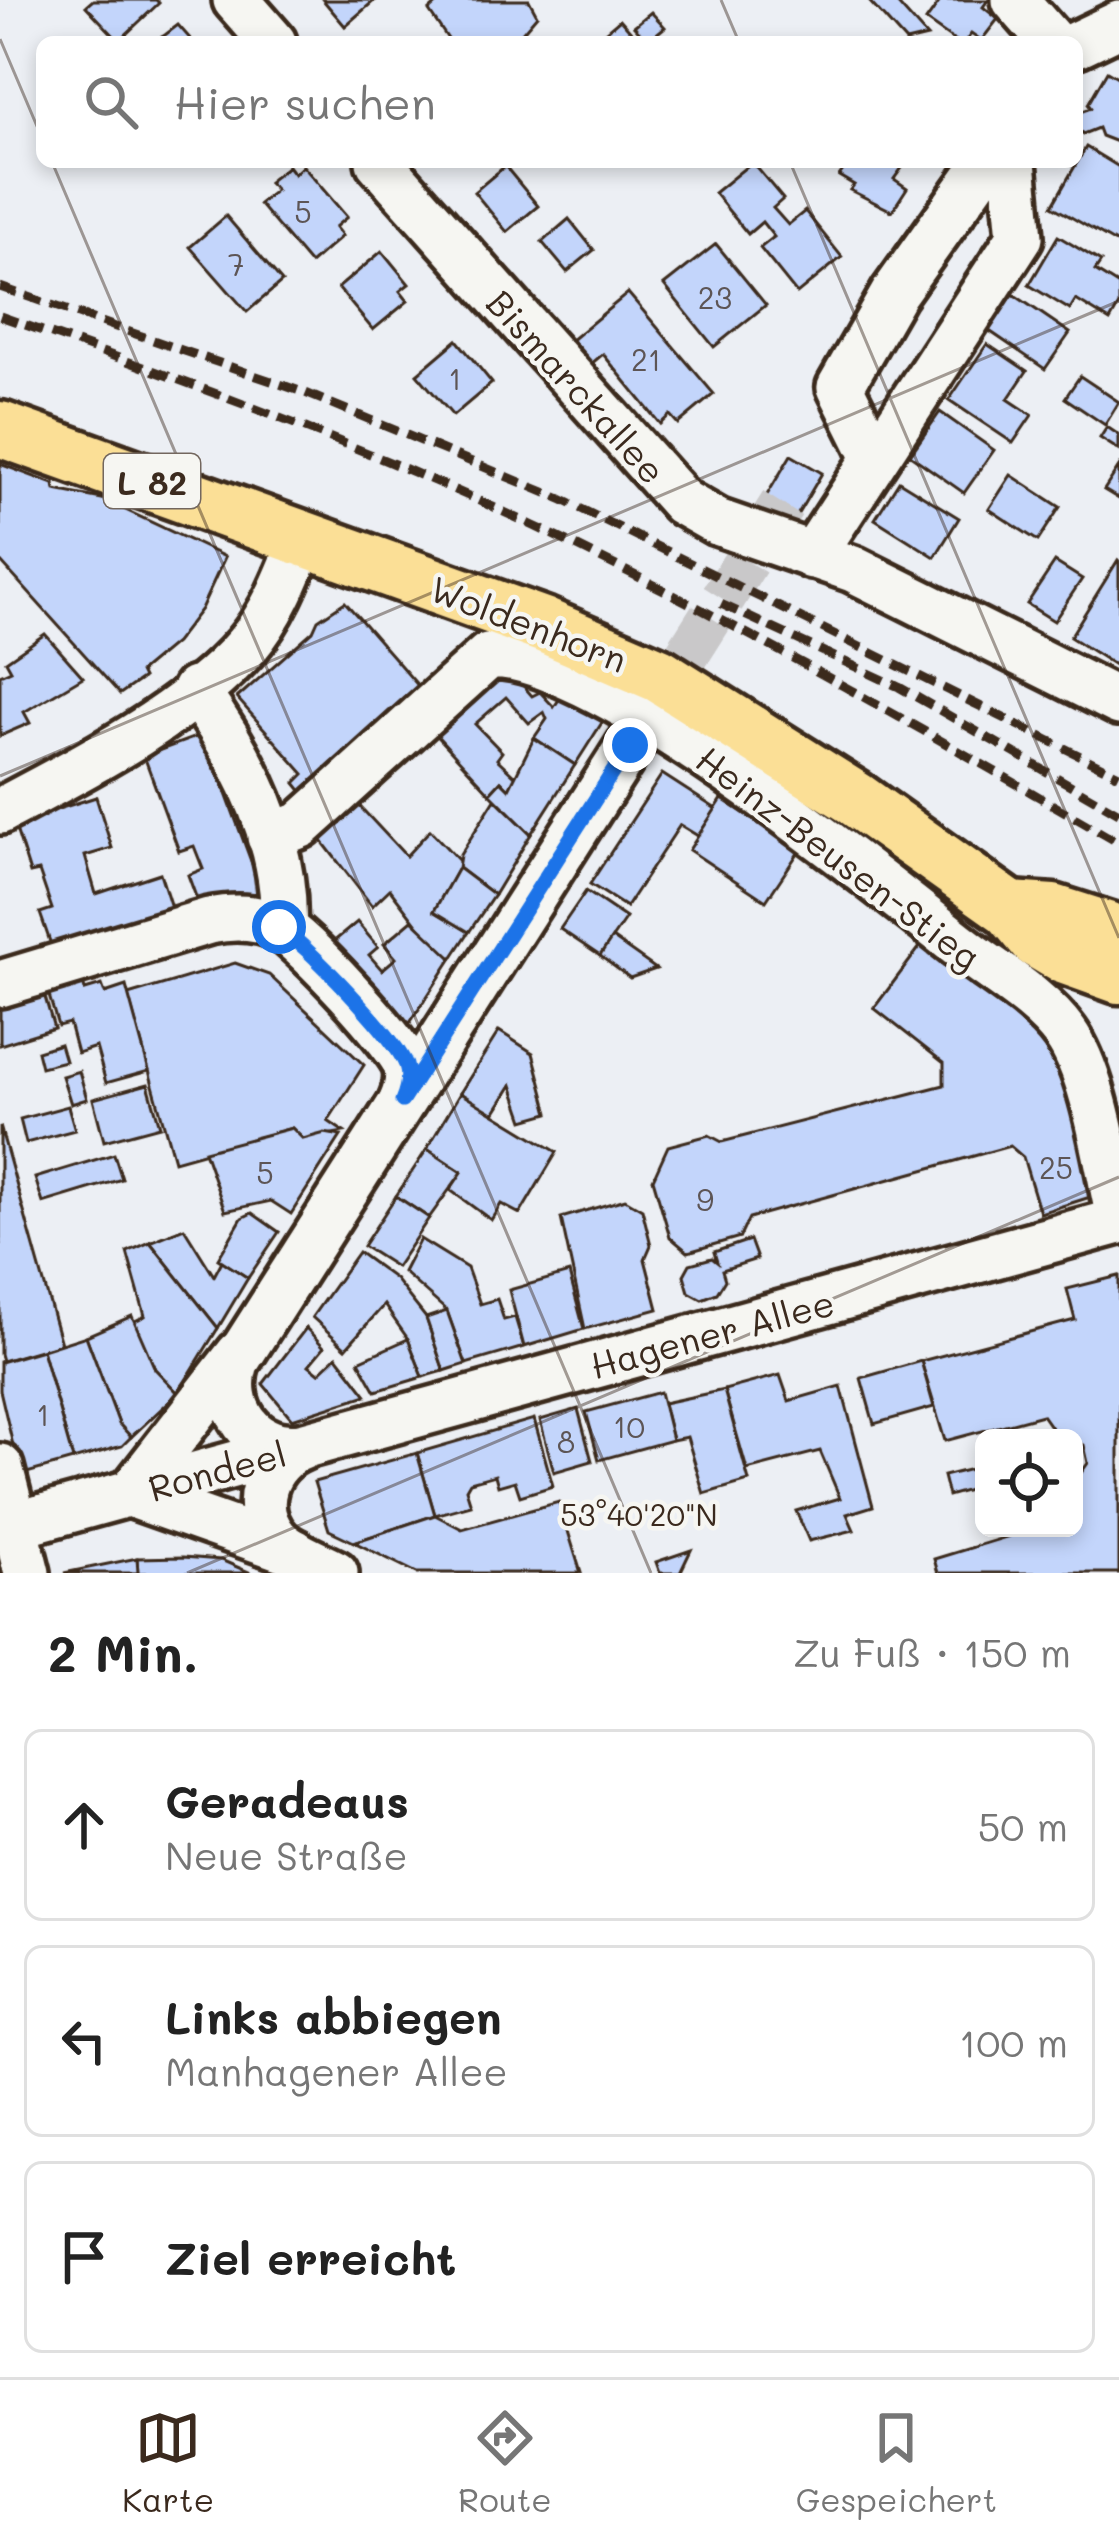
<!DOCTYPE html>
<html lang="de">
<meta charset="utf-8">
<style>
body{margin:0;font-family:Mali,sans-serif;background:#f6f6f6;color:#222}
.controls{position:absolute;right:36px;bottom:36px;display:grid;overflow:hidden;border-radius:18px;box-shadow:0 6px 18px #0003}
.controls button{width:108px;height:108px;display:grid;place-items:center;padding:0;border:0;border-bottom:3px solid #e0e0e0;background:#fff;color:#222;font:60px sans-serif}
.stop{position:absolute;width:36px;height:36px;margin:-27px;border:9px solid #1a73e8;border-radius:50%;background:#fff}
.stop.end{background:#1a73e8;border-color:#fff;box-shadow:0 3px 12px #0008}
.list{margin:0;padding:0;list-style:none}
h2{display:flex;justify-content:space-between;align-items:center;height:156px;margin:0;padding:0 48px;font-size:51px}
h2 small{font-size:39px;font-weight:400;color:#767676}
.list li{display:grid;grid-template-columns:78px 1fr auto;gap:36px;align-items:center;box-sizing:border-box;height:192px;margin:0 24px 24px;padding:0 24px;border:3px solid #e0e0e0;border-radius:18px}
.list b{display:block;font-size:45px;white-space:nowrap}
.list p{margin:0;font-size:39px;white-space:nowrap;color:#767676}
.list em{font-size:39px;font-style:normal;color:#767676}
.icon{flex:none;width:66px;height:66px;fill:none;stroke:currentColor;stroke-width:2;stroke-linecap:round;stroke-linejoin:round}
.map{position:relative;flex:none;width:1119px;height:1573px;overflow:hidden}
.search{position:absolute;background:#fff;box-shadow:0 6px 18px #0003;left:36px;right:36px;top:36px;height:132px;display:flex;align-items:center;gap:30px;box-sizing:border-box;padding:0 42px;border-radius:18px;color:#767676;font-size:45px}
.sheet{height:804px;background:#fff}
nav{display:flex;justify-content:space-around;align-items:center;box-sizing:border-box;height:168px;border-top:3px solid #e0e0e0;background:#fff;font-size:33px;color:#767676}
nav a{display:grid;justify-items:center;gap:6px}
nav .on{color:#3b2a1e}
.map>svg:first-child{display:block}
</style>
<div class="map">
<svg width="1119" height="1573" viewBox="0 0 1119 1573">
<rect width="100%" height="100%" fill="#eceff4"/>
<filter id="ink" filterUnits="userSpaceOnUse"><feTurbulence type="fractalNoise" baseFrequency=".00833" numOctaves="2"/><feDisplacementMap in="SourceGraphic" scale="24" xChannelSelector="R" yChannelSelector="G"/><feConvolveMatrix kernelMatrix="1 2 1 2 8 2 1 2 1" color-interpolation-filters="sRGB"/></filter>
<g filter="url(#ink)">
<g fill="#c3d5fb" stroke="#3b2a1e" stroke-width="3">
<polygon points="93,0 156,0 159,3 119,41 86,6"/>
<polygon points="323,0 375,0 345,26"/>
<polygon points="441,0 529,0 537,15 514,42 450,42 429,11"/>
<polygon points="868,0 894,0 927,37 906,42"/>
<polygon points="941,0 988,0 983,7 998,19 981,41 971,34 965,42 956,42 926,21"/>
<polygon points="651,12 665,27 648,41 634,26"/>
<polygon points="620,19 640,42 593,42"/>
<polygon points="178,25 193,42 153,42 165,35"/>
<polygon points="1107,71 1119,78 1119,143 1101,136 1098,128 1083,134 1077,129 1077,113 1091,108 1088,104"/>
<polygon points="1086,147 1119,167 1119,245 1052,206"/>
<polygon points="752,162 783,199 773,208 788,225 805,211 842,257 797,294 760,248 774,237 762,222 748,234 714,193"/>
<polygon points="849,162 904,165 894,179 907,188 892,211 850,190 854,185 839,176"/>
<polygon points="288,166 294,174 303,166 347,217 335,227 342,236 310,264 259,204 276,190 268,182"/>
<polygon points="505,166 538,206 507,232 474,192"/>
<polygon points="226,216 282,282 247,312 190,247"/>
<polygon points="569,219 594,250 567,272 542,242"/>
<polygon points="1058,236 1101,262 1095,271 1119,286 1119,305 1110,321 1076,300 1070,310 1029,285"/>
<polygon points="716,244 766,305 714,347 664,285"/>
<polygon points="382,251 409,284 400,291 408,301 373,330 338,288"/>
<polygon points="628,293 714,394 678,424 670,415 660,424 603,354 590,365 570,341"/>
<polygon points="1013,294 1070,333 1045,369 988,330"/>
<polygon points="457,340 492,383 453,416 417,374"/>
<polygon points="987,344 1027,371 1008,399 1032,415 1013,443 949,400"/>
<polygon points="1080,376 1119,402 1105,425 1065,398"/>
<polygon points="940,412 994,450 964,493 910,455"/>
<polygon points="1107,427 1119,435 1119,450 1100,438"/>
<polygon points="791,455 822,473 789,529 758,510"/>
<polygon points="0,464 54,484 55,490 102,499 225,557 201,609 175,643 140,672 143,678 120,694 0,561"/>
<polygon points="1119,467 1119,499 1104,490"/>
<polygon points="1011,475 1060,507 1038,541 989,509"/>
<polygon points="899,481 959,518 935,557 875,519"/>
<polygon points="1118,560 1119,561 1119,668 1070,637"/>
<polygon points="1055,562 1082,579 1054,621 1027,604"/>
<polygon points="345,602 428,697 303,793 295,783 304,774 237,698 313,631 318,620"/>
<polygon points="45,634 83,677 24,712 30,723 0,736 0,675 11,670 6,661"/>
<polygon points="502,673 514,675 532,696 540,692 554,707 562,695 603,721 575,765 534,738 547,719 544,712 529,723 506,697 475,724 502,752 497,759 516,777 509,789 501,781 490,793 429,727"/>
<polygon points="204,734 262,891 202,913 188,875 203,869 194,846 179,851 144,756"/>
<polygon points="534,738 575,765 531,834 490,793 501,781 509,789"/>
<polygon points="662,774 716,809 698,836 680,825 626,907 590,884"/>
<polygon points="96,797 112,848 85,856 96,894 160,873 175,920 56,959 40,913 52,909 39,871 30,873 14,823"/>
<polygon points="351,797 406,856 430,830 461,863 434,911 469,932 452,958 432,944 390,889 372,906 322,841 334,813"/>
<polygon points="495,799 531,834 494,895 458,868 460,855"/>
<polygon points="722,799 800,850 766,901 689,850"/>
<polygon points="458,868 494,895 469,932 434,911"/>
<polygon points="586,891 626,918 600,956 560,929"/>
<polygon points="412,920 452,958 406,1029 332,943 357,922 378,947 369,955 382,970 396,958 384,944"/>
<polygon points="612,938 656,969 630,978 600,956"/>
<polygon points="923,943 1067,1057 1106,1192 1040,1213 1023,1157 1010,1146 749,1218 740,1237 688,1252 670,1237 653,1179 668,1146 709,1135 722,1142 944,1085 944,1063 874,1008"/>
<polygon points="235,963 269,975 364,1065 328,1121 344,1132 303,1139 292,1128 174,1161 128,995"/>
<polygon points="82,978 85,990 102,985 105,993 126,986 149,1071 106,1083 96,1047 77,1053 69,1023 58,1026 47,989"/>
<polygon points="42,987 54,1028 0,1045 0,1000"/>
<polygon points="499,1031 533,1053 549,1113 524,1120 512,1085 493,1115 460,1093"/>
<polygon points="60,1044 65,1061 41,1067 37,1051"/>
<polygon points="79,1071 87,1099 71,1104 62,1076"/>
<polygon points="148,1084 160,1126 104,1141 93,1099"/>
<polygon points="460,1093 557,1152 520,1214 501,1204 491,1220 450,1190 462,1172 427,1149"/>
<polygon points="68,1106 75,1130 26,1143 20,1119"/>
<polygon points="0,1126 61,1344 2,1361 0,1354"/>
<polygon points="292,1128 303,1139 325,1133 341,1136 291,1214 271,1201 225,1211 204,1151"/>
<polygon points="427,1149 462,1172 429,1218 396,1196"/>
<polygon points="114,1154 122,1179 43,1203 35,1178"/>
<polygon points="396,1196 429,1218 396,1267 363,1246"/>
<polygon points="625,1199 642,1209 651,1245 645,1259 658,1309 585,1329 561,1218"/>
<polygon points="252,1213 279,1232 248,1278 218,1259 242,1218"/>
<polygon points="184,1228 214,1276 222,1261 248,1278 218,1328 150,1242"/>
<polygon points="420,1239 467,1268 480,1304 497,1299 504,1320 515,1317 524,1347 466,1364 447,1311 403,1272"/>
<polygon points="750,1240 757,1259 722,1270 725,1280 717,1293 702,1299 689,1292 684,1275 690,1264 712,1258 717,1262 714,1252"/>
<polygon points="150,1242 218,1328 178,1393 155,1369 133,1322 145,1316 127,1252"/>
<polygon points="358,1252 395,1279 426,1318 444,1371 423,1377 408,1339 384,1305 346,1348 312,1317"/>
<polygon points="569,1273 584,1329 524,1347 509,1290"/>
<polygon points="1119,1276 1119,1573 938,1573 934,1559 1036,1528 1074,1528 1074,1483 1088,1463 1084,1445 1052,1429 1042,1415 945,1441 921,1361 1075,1320 1067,1289"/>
<polygon points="447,1311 466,1364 444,1371 426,1318"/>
<polygon points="132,1316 155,1369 178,1393 131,1437 119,1424 86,1336"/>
<polygon points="306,1328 324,1347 309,1365 319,1373 337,1356 367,1395 292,1419 263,1384"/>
<polygon points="86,1336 119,1424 131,1437 122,1446 73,1460 42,1350"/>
<polygon points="408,1339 423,1377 376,1391 359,1361"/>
<polygon points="42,1350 73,1460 20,1475 0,1390 0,1362"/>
<polygon points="921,1361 934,1407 874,1424 861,1378"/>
<polygon points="780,1375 789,1401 841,1386 873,1506 847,1514 854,1530 809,1541 796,1511 840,1498 820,1451 747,1470 724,1390"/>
<polygon points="724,1390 749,1481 704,1494 687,1437 672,1440 663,1403"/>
<polygon points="660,1392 672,1440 599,1460 586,1412"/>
<polygon points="578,1409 592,1461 554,1472 540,1420"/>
<polygon points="534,1419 553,1486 520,1496 515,1481 498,1486 495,1475 470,1482 466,1489 471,1505 435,1515 417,1453"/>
<polygon points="417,1453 435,1515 354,1542 329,1530 314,1482"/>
<polygon points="975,1468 980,1487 948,1496 943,1476"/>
<polygon points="559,1502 581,1573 417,1573 354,1542 435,1515 462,1529"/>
<polygon points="691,1550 680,1573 660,1573 656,1562"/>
<polygon points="183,1557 221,1560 251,1573 138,1573 137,1558"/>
<polygon points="137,1558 138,1573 64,1573"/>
</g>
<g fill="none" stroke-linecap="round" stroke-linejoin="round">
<polyline stroke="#c9c8c9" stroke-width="45" stroke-dasharray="45 22" stroke-linecap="butt" points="651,712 786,498"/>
<defs>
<g id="minor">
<polyline points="236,0 273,42"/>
<polyline points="1015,0 1052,42"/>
<polyline points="1077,44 1119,24"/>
<polyline points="379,162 682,502 717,522 853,569 1119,702"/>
<polyline points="875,457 840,387 894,293 987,162"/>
<polyline points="812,556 1020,237 1013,162"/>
<path d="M195,690C244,758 288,843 283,930"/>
<path d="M0,811C80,769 188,714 247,645C274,613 288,576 303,538"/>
<path d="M270,837L301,825L488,656C588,646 874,878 959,945C993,972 1040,998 1065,1033C1095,1074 1107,1167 1119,1217"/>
<path d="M0,984L209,921C234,916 258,916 281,928C303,940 398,1042 406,1065C410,1078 407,1089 402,1101"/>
<polyline points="239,1354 130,1494 294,1552"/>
<path d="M301,1446C252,1452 222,1407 236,1362L630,745"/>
<path d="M302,1447C265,1461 248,1508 277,1540C292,1555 316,1563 335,1573"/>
<polyline points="0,1467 27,1573"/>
<polyline points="0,1529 1119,1221"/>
</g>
<g id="major">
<polyline points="0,429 543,625 659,675 854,798 1010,909 1036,940 1063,956 1119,976"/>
<polyline points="1010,909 1053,912 1119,933"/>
</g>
</defs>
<use href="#minor" stroke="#3b2a1e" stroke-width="54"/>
<use href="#major" stroke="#3b2a1e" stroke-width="63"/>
<use href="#minor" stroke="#f6f6f2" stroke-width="45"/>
<use href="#major" stroke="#fbdf96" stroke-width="54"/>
<g stroke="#3b2a1e" stroke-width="9" stroke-dasharray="18 9" stroke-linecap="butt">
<polyline points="0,287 303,392 561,499 1119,775"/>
<path d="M0,316C180,379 362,445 534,526C735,621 927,732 1119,843"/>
<polyline points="721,604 899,687 1119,813"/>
</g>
</g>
</g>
<g fill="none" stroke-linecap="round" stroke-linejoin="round" filter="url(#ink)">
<path stroke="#1a73e8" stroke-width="15" d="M279,927C305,943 395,1037 406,1065C410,1077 407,1089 402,1101L630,745"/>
</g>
<path fill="none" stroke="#3b2a1e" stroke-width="3" stroke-opacity="0.45" d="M721,0L739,42M0,39L42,138M52,162L651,1573M790,162L1119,938M0,776L1119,301M187,1573L1119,1177"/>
<g text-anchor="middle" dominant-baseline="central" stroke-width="9" stroke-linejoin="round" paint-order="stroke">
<g font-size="30" fill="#5d5555">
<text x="303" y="211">5</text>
<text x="236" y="264">7</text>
<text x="715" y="297">23</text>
<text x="646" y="359">21</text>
<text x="455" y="378">1</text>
<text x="1056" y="1167">25</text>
<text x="265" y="1172">5</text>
<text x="705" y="1199">9</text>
<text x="43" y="1414">1</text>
<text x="629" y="1426">10</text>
<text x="566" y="1441">8</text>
</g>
<rect fill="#f6f6f2" stroke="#73675e" stroke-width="3" x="104" y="454" width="96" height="54" rx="9"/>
<g font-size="33" font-weight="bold" fill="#3b2a1e">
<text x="152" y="481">L 82</text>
</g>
<g font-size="36" fill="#3b2a1e" stroke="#f6f6f2">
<text transform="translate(577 386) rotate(48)">Bismarckallee</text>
<text transform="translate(529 623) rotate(21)">Woldenhorn</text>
<text transform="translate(839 857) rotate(37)">Heinz-Beusen-Stieg</text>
<text transform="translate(712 1333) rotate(-15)">Hagener Allee</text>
<text transform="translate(217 1470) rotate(-15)">Rondeel</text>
</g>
</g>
<g font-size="30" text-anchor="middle" fill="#3b2a1e" stroke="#f6f6f2" stroke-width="9" stroke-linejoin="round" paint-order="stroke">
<text x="639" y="1526">53°40'20"N</text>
</g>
</svg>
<div class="controls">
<button><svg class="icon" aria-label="locate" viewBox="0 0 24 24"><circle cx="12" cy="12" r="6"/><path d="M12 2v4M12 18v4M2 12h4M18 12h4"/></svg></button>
</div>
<div class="stop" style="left:279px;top:927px"></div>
<div class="stop end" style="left:630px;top:745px"></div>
<div class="search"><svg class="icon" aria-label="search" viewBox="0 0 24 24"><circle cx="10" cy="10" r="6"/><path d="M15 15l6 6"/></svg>Hier suchen</div>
</div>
<section class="sheet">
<h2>2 Min.<small>Zu Fuß · 150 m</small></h2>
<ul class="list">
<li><svg class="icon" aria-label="ahead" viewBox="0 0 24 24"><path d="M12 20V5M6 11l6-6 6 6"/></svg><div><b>Geradeaus</b><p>Neue Straße</p></div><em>50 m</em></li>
<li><svg class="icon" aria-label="left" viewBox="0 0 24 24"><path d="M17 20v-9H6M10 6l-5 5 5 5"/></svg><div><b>Links abbiegen</b><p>Manhagener Allee</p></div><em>100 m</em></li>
<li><svg class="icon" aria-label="arrive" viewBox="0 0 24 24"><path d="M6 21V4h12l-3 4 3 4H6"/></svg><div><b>Ziel erreicht</b></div></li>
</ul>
</section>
<nav>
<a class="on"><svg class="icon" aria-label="map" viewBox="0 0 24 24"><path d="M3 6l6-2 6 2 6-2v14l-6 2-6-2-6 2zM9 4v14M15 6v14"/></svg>Karte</a>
<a><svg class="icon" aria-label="directions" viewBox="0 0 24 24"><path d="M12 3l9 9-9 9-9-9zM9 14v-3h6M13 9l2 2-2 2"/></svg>Route</a>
<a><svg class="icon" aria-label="saved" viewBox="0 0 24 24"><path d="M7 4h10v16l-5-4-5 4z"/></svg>Gespeichert</a>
</nav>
